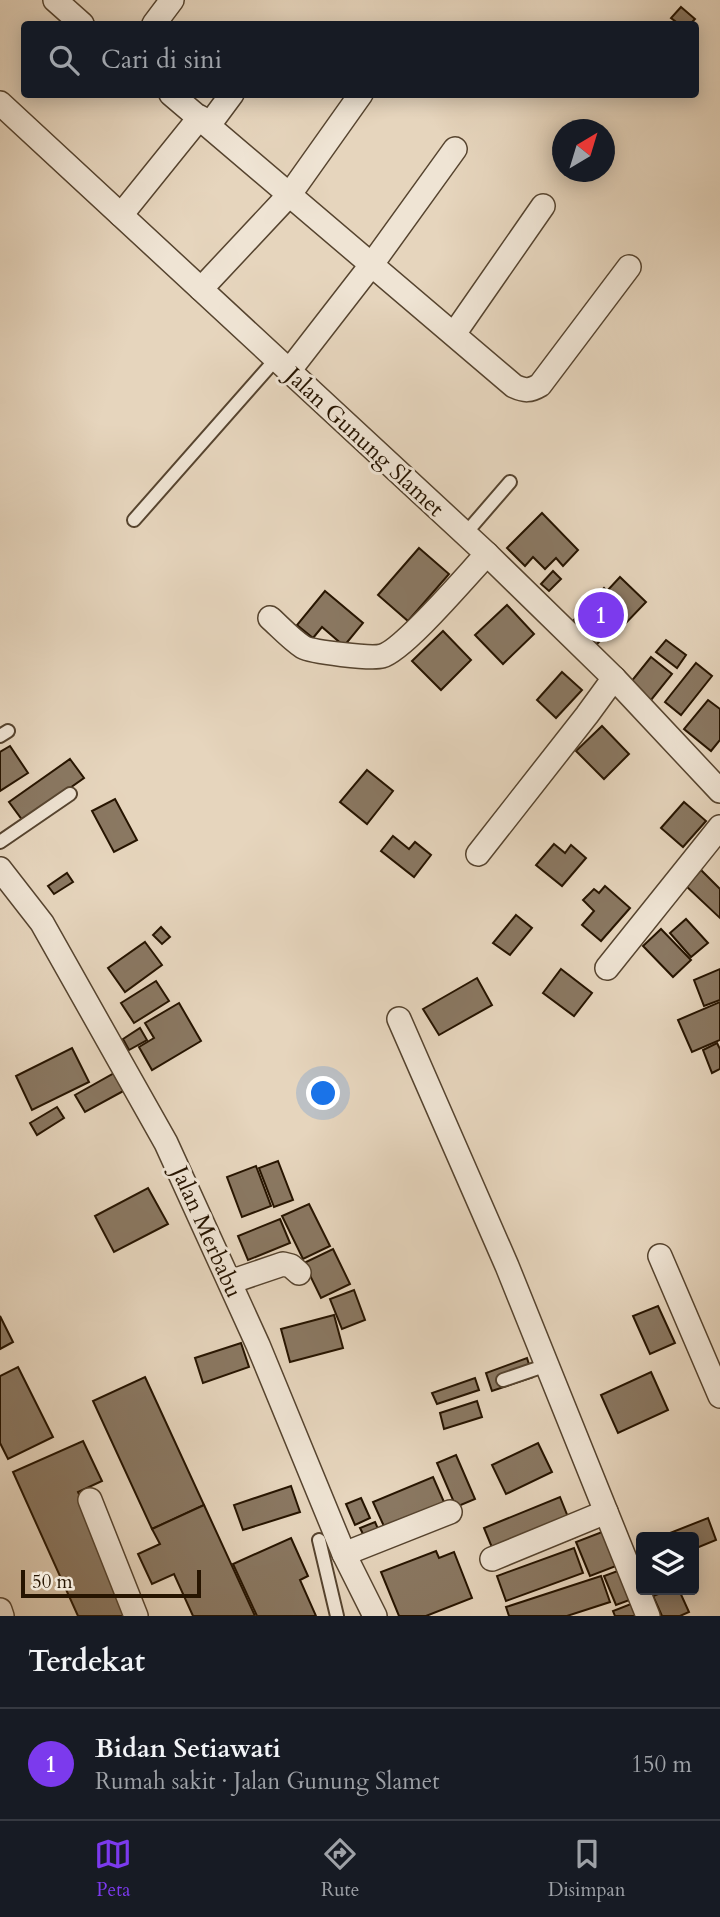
<!DOCTYPE html>
<html lang="id">
<meta charset="utf-8">
<style>
body{margin:0;font-family:Cardo,serif;background:#242831;color:#f1f3f6}
.controls{position:absolute;right:21px;bottom:21px;display:grid;overflow:hidden;border-radius:7px;box-shadow:0 4px 18px #0003}
.controls button{width:63px;height:63px;display:grid;place-items:center;padding:0;border:0;border-bottom:2px solid #363941;background:#171b24;color:#f1f3f6;font:35px sans-serif}
.compass{position:absolute;left:552px;top:119px;width:63px;height:63px;border-radius:50%;background:#171b24;box-shadow:0 4px 18px #0003;rotate:38deg}
.scale{position:absolute;left:21px;bottom:18px;width:180px;box-sizing:border-box;padding-left:7px;border:4px solid #261400;border-top:0;font-size:19px;line-height:24px;white-space:nowrap;color:#261400;-webkit-text-stroke:5px #efe4d4;paint-order:stroke}
.you{position:absolute;left:324px;top:1094px;width:24px;height:24px;margin:-18px;border:5px solid #fff;border-radius:50%;background:#1a73e8;box-shadow:0 0 0 10px #1a73e833}
.badge{display:grid;place-items:center;width:46px;height:46px;border-radius:50%;background:#7c3aed;color:#fff;font-size:23px;font-weight:700}
.pin{position:absolute;translate:-50% -50%;border:4px solid #fff;box-shadow:0 2px 7px #0006}
.list{margin:0;padding:0;list-style:none}
h2{display:flex;justify-content:space-between;align-items:center;height:91px;margin:0;padding:0 28px;font-size:30px}
h2 small{font-size:23px;font-weight:400;color:#9ea1a6}
.list li{display:grid;grid-template-columns:46px 1fr auto;gap:21px;align-items:center;box-sizing:border-box;height:112px;padding:0 28px;border-top:2px solid #363941}
.list b{display:block;font-size:26px;white-space:nowrap}
.list p{margin:0;font-size:23px;white-space:nowrap;color:#9ea1a6}
.list em{font-size:23px;font-style:normal;color:#9ea1a6}
.icon{flex:none;width:38px;height:38px;fill:none;stroke:currentColor;stroke-width:2;stroke-linecap:round;stroke-linejoin:round}
.map{position:relative;flex:none;width:720px;height:1616px;overflow:hidden}
.search{position:absolute;background:#171b24;box-shadow:0 4px 18px #0003;left:21px;right:21px;top:21px;height:77px;display:flex;align-items:center;gap:18px;box-sizing:border-box;padding:0 24px;border-radius:7px;color:#9ea1a6;font-size:26px}
.sheet{height:203px;background:#171b24}
nav{display:flex;justify-content:space-around;align-items:center;box-sizing:border-box;height:98px;border-top:2px solid #363941;background:#171b24;font-size:19px;color:#9ea1a6}
nav a{display:grid;justify-items:center;gap:4px}
nav .on{color:#7c3aed}
.map>svg:first-child{display:block}
</style>
<div class="map">
<svg width="720" height="1616" viewBox="0 0 720 1616">
<rect width="100%" height="100%" fill="#e6d5bd"/>
<filter id="stains"><feTurbulence type="fractalNoise" baseFrequency=".00286" numOctaves="4"/><feColorMatrix values="0 0 0 0 .2 0 0 0 0 .09 0 0 0 0 .02 0 0 0 .5 -.17"/></filter>
<radialGradient id="worn" r=".72"><stop offset=".6" stop-color="#630" stop-opacity="0"/><stop offset="1" stop-color="#630" stop-opacity=".3"/></radialGradient>
<g fill="#8a7862" stroke="#261400" stroke-width="2">
<polygon points="681,7 695,19 690,24 679,24 671,18"/>
<polygon points="542,513 578,550 563,566 556,558 545,569 533,557 525,566 507,548"/>
<polygon points="419,548 449,574 408,621 378,595"/>
<polygon points="553,571 561,579 549,591 541,584"/>
<polygon points="620,577 646,602 625,624 620,620 596,645 572,622 604,588 607,591"/>
<polygon points="325,591 363,623 344,646 322,627 313,638 297,625"/>
<polygon points="507,605 534,634 503,664 475,635"/>
<polygon points="443,631 471,660 441,690 412,661"/>
<polygon points="666,640 686,655 677,668 656,652"/>
<polygon points="651,657 672,674 651,700 630,683"/>
<polygon points="696,663 712,676 681,715 665,702"/>
<polygon points="562,672 582,690 556,718 537,700"/>
<polygon points="708,700 720,709 720,740 711,751 684,729"/>
<polygon points="602,726 629,754 604,779 576,751"/>
<polygon points="10,746 28,773 0,791 0,752"/>
<polygon points="70,759 84,778 23,821 9,802"/>
<polygon points="367,770 393,791 367,824 340,802"/>
<polygon points="115,799 137,840 114,852 92,811"/>
<polygon points="684,802 706,821 683,847 661,828"/>
<polygon points="393,836 409,849 415,842 431,855 414,877 381,851"/>
<polygon points="554,844 565,853 571,845 586,858 562,886 536,865"/>
<polygon points="701,870 720,889 720,918 686,886"/>
<polygon points="67,873 73,882 54,894 48,886"/>
<polygon points="605,886 630,908 601,941 582,925 594,911 583,900 594,889 599,893"/>
<polygon points="516,915 532,928 510,955 493,943"/>
<polygon points="686,919 708,943 691,957 670,933"/>
<polygon points="161,927 170,937 162,944 153,935"/>
<polygon points="661,929 691,960 673,977 643,946"/>
<polygon points="145,942 162,965 125,992 108,968"/>
<polygon points="561,969 592,993 574,1016 543,993"/>
<polygon points="720,969 720,1000 704,1006 694,980"/>
<polygon points="477,978 492,1005 439,1035 423,1009"/>
<polygon points="156,981 169,1001 134,1023 121,1003"/>
<polygon points="720,1002 720,1040 692,1052 678,1020"/>
<polygon points="179,1003 201,1041 152,1070 139,1047 154,1038 145,1023"/>
<polygon points="140,1028 147,1040 129,1050 123,1039"/>
<polygon points="717,1043 720,1049 720,1069 712,1073 703,1050"/>
<polygon points="72,1048 89,1082 32,1110 16,1076"/>
<polygon points="118,1071 127,1089 85,1112 75,1095"/>
<polygon points="57,1107 64,1118 37,1135 30,1123"/>
<polygon points="278,1161 293,1200 274,1207 259,1168"/>
<polygon points="256,1166 271,1206 242,1217 227,1177"/>
<polygon points="148,1188 168,1224 114,1252 95,1216"/>
<polygon points="309,1204 330,1246 303,1259 282,1216"/>
<polygon points="280,1219 290,1243 248,1260 238,1236"/>
<polygon points="333,1249 350,1284 321,1298 304,1263"/>
<polygon points="354,1290 365,1320 342,1329 330,1299"/>
<polygon points="658,1306 675,1343 650,1354 633,1316"/>
<polygon points="334,1315 343,1348 290,1362 281,1329"/>
<polygon points="0,1316 13,1342 0,1349"/>
<polygon points="241,1343 249,1367 203,1383 195,1358"/>
<polygon points="527,1358 533,1377 492,1391 486,1373"/>
<polygon points="18,1367 53,1437 8,1459 0,1443 0,1376"/>
<polygon points="651,1372 668,1410 618,1433 601,1395"/>
<polygon points="145,1377 204,1505 152,1529 93,1401"/>
<polygon points="475,1378 479,1390 437,1404 432,1393"/>
<polygon points="477,1401 482,1417 444,1429 440,1413"/>
<polygon points="83,1441 102,1481 78,1492 134,1616 78,1616 13,1472"/>
<polygon points="538,1443 552,1472 506,1494 492,1465"/>
<polygon points="456,1455 475,1499 456,1507 437,1463"/>
<polygon points="433,1477 451,1518 392,1544 373,1502"/>
<polygon points="291,1486 300,1512 243,1530 234,1505"/>
<polygon points="560,1497 576,1537 500,1567 484,1528"/>
<polygon points="361,1498 370,1518 355,1525 346,1504"/>
<polygon points="204,1505 255,1616 193,1616 174,1574 152,1584 138,1554 160,1544 152,1529"/>
<polygon points="708,1518 716,1540 694,1549 694,1537 660,1537"/>
<polygon points="375,1522 383,1540 366,1540 360,1528"/>
<polygon points="602,1532 616,1566 590,1576 576,1542"/>
<polygon points="291,1538 308,1576 300,1580 316,1616 257,1616 233,1564"/>
<polygon points="574,1548 583,1573 506,1601 497,1576"/>
<polygon points="436,1551 439,1558 454,1552 472,1598 426,1616 399,1616 381,1572"/>
<polygon points="623,1569 635,1598 616,1605 604,1576"/>
<polygon points="601,1576 610,1602 567,1616 509,1616 506,1607"/>
<polygon points="669,1590 679,1590 689,1612 680,1616 662,1616 653,1596"/>
<polygon points="636,1602 642,1616 615,1616 613,1611"/>
</g>
<g fill="none" stroke-linecap="round" stroke-linejoin="round">
<defs>
<g id="lane">
<polyline points="134,520 276,359"/>
<polyline points="465,534 510,482"/>
<polyline points="0,736 8,731"/>
<polyline points="0,842 70,794"/>
<polyline points="503,1380 547,1365"/>
<polyline points="319,1540 337,1616"/>
</g>
<g id="street">
<polyline points="55,0 82,24"/>
<polyline points="154,24 172,0"/>
<path d="M171,94L514,386C525,391 530,391 540,385L629,267"/>
<polyline points="0,103 487,554 614,678 720,791"/>
<polyline points="209,125 232,94"/>
<polyline points="121,215 200,117"/>
<polyline points="201,289 290,194 361,94"/>
<polyline points="454,334 543,206"/>
<polyline points="289,371 372,264 455,149"/>
<path d="M270,618C280,627 291,639 303,647C312,652 371,659 382,656C404,650 468,574 487,554"/>
<polyline points="478,854 587,715 614,678"/>
<polyline points="0,869 42,923 166,1143 258,1345 344,1554 375,1616"/>
<polyline points="607,968 720,827"/>
<polyline points="399,1019 507,1266 648,1616"/>
<polyline points="660,1256 720,1396"/>
<polyline points="230,1282 283,1264 291,1266 299,1273"/>
<polyline points="90,1500 136,1616"/>
<polyline points="344,1554 450,1512"/>
<polyline points="492,1559 606,1512"/>
<polyline points="0,1610 2,1616"/>
</g>
</defs>
<use href="#lane" stroke="#56442f" stroke-width="16"/>
<use href="#street" stroke="#56442f" stroke-width="26"/>
<use href="#lane" stroke="#efe4d4" stroke-width="12"/>
<use href="#street" stroke="#efe4d4" stroke-width="23"/>
</g>
<g text-anchor="middle" dominant-baseline="central" stroke-width="6" stroke-linejoin="round" paint-order="stroke">
<g font-size="23" fill="#261400" stroke="#efe4d4">
<text transform="translate(365 442) rotate(43)">Jalan Gunung Slamet</text>
<text transform="translate(207 1232) rotate(66)">Jalan Merbabu</text>
</g>
</g>
<rect width="100%" height="100%" filter="url(#stains)"/>
<rect width="100%" height="100%" fill="url(#worn)"/>
</svg>
<div class="controls">
<button><svg class="icon" aria-label="layers" viewBox="0 0 24 24"><path d="M12 4l9 5-9 5-9-5zM3 14l9 5 9-5"/></svg></button>
</div>
<svg class="compass" viewBox="-18 -18 36 36"><path d="M0-13l5 13h-10z" fill="#e53935"/><path d="M0 13l5-13h-10z" fill="#9ea1a6"/></svg>
<div class="scale">50 m</div>
<div class="you"></div>
<div class="pin badge" style="left:601px;top:615px">1</div>
<div class="search"><svg class="icon" aria-label="search" viewBox="0 0 24 24"><circle cx="10" cy="10" r="6"/><path d="M15 15l6 6"/></svg>Cari di sini</div>
</div>
<section class="sheet">
<h2>Terdekat<small></small></h2>
<ul class="list">
<li><span class="badge">1</span><div><b>Bidan Setiawati</b><p>Rumah sakit · Jalan Gunung Slamet</p></div><em>150 m</em></li>
</ul>
</section>
<nav>
<a class="on"><svg class="icon" aria-label="map" viewBox="0 0 24 24"><path d="M3 6l6-2 6 2 6-2v14l-6 2-6-2-6 2zM9 4v14M15 6v14"/></svg>Peta</a>
<a><svg class="icon" aria-label="directions" viewBox="0 0 24 24"><path d="M12 3l9 9-9 9-9-9zM9 14v-3h6M13 9l2 2-2 2"/></svg>Rute</a>
<a><svg class="icon" aria-label="saved" viewBox="0 0 24 24"><path d="M7 4h10v16l-5-4-5 4z"/></svg>Disimpan</a>
</nav>
